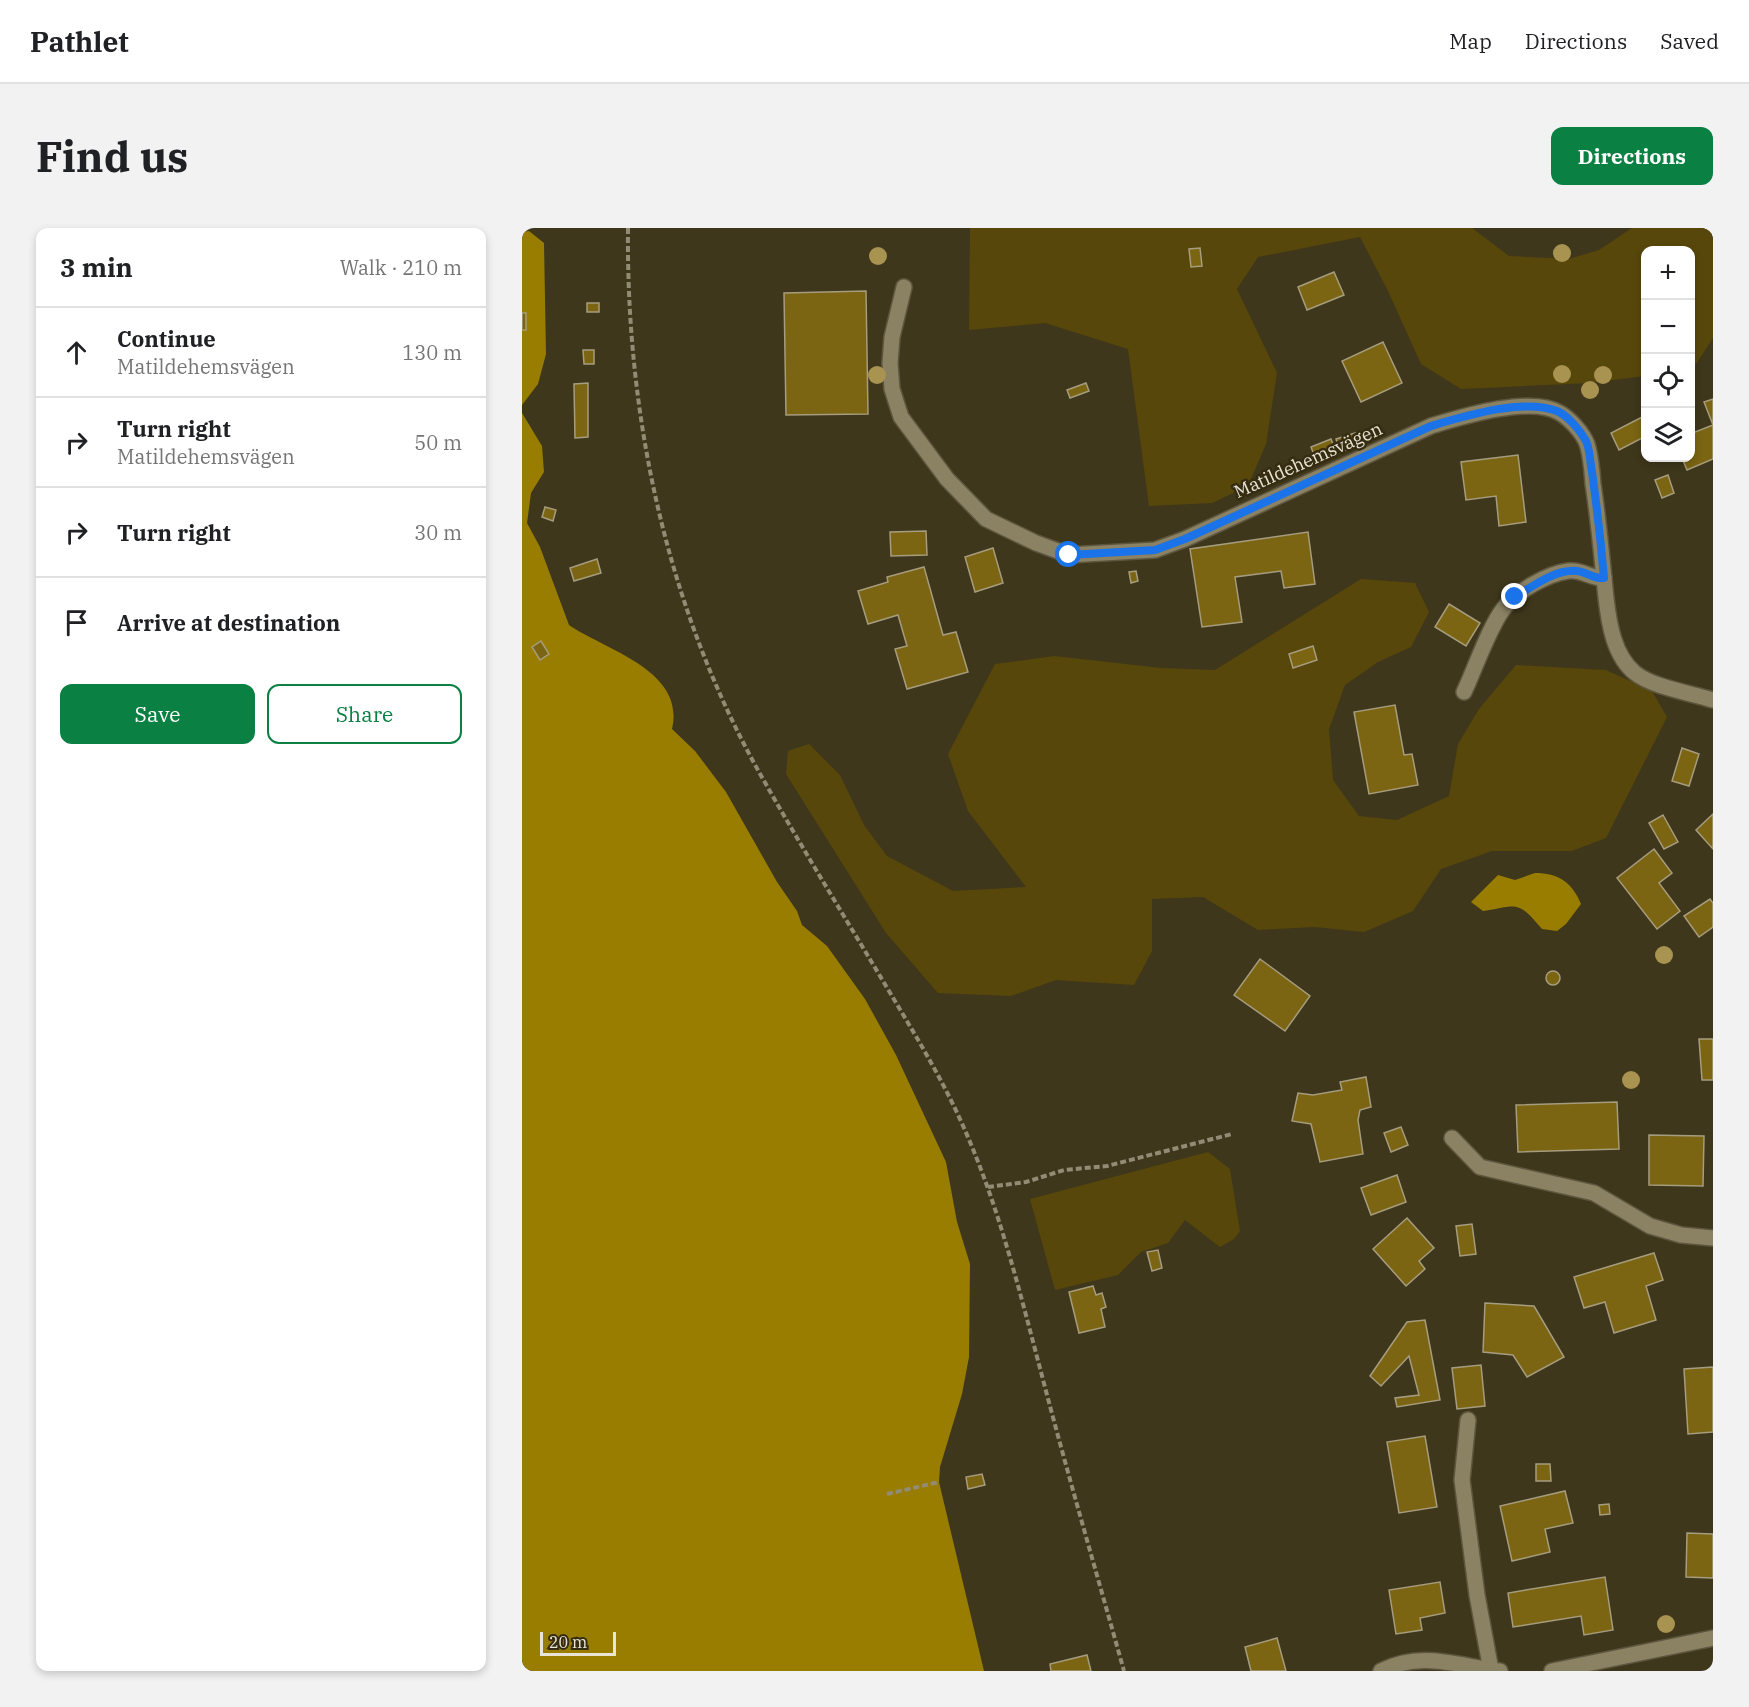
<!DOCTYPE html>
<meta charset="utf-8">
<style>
body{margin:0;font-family:"IBM Plex Serif",serif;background:#f2f2f2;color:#202124}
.controls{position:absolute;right:18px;top:18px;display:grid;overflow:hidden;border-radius:12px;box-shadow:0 3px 9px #0003}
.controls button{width:54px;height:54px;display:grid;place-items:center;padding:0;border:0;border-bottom:2px solid #e0e0e0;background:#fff;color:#202124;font:30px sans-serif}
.scale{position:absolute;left:18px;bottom:15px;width:76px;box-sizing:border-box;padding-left:6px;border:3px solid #e9e4d4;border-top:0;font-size:16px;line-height:21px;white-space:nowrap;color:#e9e4d4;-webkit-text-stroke:4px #352c11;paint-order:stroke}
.stop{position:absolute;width:18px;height:18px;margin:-14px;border:4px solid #1a73e8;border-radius:50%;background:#fff}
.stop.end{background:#1a73e8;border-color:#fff;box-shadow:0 2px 6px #0008}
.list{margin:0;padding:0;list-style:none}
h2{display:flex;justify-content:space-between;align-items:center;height:78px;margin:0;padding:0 24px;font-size:26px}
h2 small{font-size:20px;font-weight:400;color:#757577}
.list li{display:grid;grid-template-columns:39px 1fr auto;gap:18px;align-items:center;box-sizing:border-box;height:90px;padding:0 24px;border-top:2px solid #e0e0e0}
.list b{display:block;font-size:22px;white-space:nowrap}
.list p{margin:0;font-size:20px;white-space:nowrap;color:#757577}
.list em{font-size:20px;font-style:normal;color:#757577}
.actions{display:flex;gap:12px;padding:18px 24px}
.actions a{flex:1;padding:14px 0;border:2px solid #0b8043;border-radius:12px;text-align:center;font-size:21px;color:#0b8043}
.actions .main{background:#0b8043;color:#fff}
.icon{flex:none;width:33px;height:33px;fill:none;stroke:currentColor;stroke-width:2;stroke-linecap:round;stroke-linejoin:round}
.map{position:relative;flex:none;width:1191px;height:1443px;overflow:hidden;border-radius:12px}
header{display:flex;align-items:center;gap:36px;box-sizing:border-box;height:84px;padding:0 30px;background:#fff;border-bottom:2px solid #e0e0e0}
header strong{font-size:28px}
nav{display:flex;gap:33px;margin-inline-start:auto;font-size:21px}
.intro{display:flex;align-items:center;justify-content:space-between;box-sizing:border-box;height:144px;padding:0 36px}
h1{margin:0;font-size:42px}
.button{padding:15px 27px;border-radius:12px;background:#0b8043;color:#fff;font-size:21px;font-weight:700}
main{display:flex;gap:36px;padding:0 36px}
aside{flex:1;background:#fff;border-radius:12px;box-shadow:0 3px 9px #0003}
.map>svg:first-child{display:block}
</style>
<header>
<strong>Pathlet</strong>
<nav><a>Map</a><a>Directions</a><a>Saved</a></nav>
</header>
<div class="intro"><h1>Find us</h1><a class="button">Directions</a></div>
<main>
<aside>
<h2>3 min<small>Walk · 210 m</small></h2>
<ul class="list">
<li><svg class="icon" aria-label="ahead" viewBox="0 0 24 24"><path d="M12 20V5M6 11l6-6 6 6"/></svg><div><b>Continue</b><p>Matildehemsvägen</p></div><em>130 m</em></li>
<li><svg class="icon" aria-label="right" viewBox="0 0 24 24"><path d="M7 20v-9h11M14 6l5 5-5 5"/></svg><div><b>Turn right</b><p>Matildehemsvägen</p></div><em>50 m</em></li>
<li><svg class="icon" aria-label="right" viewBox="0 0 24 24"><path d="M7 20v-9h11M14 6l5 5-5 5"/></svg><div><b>Turn right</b></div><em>30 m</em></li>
<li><svg class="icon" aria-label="arrive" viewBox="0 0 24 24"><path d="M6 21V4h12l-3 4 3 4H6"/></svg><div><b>Arrive at destination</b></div></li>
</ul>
<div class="actions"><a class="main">Save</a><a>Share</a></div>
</aside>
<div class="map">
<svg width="1191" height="1443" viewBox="0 0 1191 1443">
<rect width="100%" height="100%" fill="#3f371b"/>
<g fill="#57470b">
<polygon points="448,0 950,0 987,28 1047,31 1077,22 1110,0 1191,0 1191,110 1169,144 1168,22 1124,22 1123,148 1067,155 939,161 899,136 866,63 838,9 736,29 715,61 755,145 744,216 726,258 690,275 627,278 606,121 523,95 447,102"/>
<polygon points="839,351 893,355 907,384 889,419 856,434 823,457 807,501 811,552 837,588 875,592 927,568 936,516 957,481 994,437 1084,442 1130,463 1145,489 1084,610 1050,623 970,623 919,641 891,683 842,704 793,699 736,702 681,669 630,671 630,723 612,757 534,752 489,768 416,765 364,705 264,546 266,523 287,516 318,547 342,597 365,628 431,663 504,659 446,583 426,526 473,436 532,428 639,440 693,442"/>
<polygon points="686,924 708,941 718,1003 712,1011 698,1019 663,992 646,1015 619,1024 596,1047 533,1062 508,971"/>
</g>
<g fill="#997d00">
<polygon points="7,3 22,15 24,126 16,156 0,177 0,4"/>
<path d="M0,185L20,218L22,244L9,265L5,295L18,319L47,397C83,422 164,442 150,501L173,523L204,564L255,654L275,683L280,697L305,718L343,771L374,827L424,934L435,994L448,1036L447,1129L440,1166L418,1239L417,1254L462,1443H0Z"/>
<path d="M1013,645C1036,645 1050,654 1059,676L1044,696L1035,703L1020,701C995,671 995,678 961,683L949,674L976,647L993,652Z"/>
</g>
<g fill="#7b6513" stroke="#a69c7e" stroke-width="1.5">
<polygon points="678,20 680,38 669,39 667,21"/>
<polygon points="812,44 822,67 785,82 776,59"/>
<polygon points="344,63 346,186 264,187 262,65"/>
<rect x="65" y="75" width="12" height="9"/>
<rect x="0" y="85" width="4" height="17"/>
<polygon points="861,114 880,155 839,174 820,133"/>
<polygon points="61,122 72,122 72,136 62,136"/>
<polygon points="66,155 66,209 53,210 52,156"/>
<polygon points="564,155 567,163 548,170 545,162"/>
<polygon points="1191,171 1191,231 1165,242 1160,230 1168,230 1168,206 1191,197 1182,174"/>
<polygon points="1124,187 1124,208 1097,222 1089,205"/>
<polygon points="833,205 838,218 818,224 814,211"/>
<polygon points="809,211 815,227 795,235 789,219"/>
<polygon points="996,227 1004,294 977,298 974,268 944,272 939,234"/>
<polygon points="1146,247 1152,265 1140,270 1133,252"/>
<polygon points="23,279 34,282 31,293 20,289"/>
<polygon points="404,303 405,327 369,328 368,304"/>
<polygon points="786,304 793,356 762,360 759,343 713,349 720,394 680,399 668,321"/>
<polygon points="471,320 481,355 453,364 443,329"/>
<polygon points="75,331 79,345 52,353 48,340"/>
<polygon points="402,339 421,407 434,404 446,444 385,461 373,421 385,418 376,387 346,396 336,363 366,354 365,349"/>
<polygon points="614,343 616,353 609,355 607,344"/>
<polygon points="927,376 958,395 944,418 913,399"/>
<polygon points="19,413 27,426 18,432 10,419"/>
<polygon points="791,418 795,432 771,440 767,426"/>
<polygon points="873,477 882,527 890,526 896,557 847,566 832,484"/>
<polygon points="1160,520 1177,526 1167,558 1150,553"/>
<polygon points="1191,586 1191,621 1174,602"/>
<polygon points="1141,587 1156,614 1142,621 1127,595"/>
<polygon points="1132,621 1150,645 1137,655 1158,683 1135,701 1095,650"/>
<polygon points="1188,671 1191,675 1191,699 1177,709 1162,688"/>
<polygon points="738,731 788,768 763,803 712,767"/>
<circle cx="1031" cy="750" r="7"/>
<polygon points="1177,811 1191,811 1191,852 1180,852"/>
<polygon points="844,849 849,879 838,882 836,892 841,926 798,934 789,896 770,893 776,865 791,867 820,862 818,854"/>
<polygon points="1095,874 1097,921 996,924 994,877"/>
<polygon points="879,899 886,917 869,924 862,905"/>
<polygon points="1127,907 1182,908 1181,958 1127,957"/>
<polygon points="875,947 884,974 849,987 839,960"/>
<polygon points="885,990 912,1020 897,1033 903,1041 884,1058 851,1021"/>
<polygon points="950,996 954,1026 938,1028 934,998"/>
<polygon points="636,1022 640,1040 630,1043 625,1024"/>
<polygon points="1132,1025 1141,1052 1124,1058 1134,1092 1092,1105 1083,1074 1062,1080 1052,1049"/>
<polygon points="571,1058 574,1067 580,1065 584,1079 579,1081 583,1099 557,1105 547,1064"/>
<polygon points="963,1075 1012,1078 1042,1129 1005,1149 991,1127 961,1124"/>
<polygon points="903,1092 918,1172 875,1179 873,1170 897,1167 887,1128 859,1158 848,1148 885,1094"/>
<polygon points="959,1137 963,1178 935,1181 930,1140"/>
<polygon points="1191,1139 1191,1204 1166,1206 1162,1141"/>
<polygon points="903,1208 915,1279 877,1285 865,1214"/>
<polygon points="1014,1236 1028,1236 1029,1253 1014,1253"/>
<polygon points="460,1246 463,1257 446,1261 444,1249"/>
<polygon points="1043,1263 1051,1295 1023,1301 1028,1324 990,1333 978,1278"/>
<polygon points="1087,1276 1088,1286 1078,1287 1077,1277"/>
<polygon points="1165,1305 1191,1306 1191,1350 1164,1349"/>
<polygon points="1083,1349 1091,1402 1062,1407 1059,1388 991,1399 986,1365"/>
<polygon points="918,1354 923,1385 898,1390 900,1402 874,1406 867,1362"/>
<polygon points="755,1410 764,1443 729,1443 723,1419"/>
<polygon points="565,1427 569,1443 529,1443 528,1436"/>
</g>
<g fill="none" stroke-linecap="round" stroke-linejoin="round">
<defs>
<g id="minor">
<path d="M382,59L370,109L368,135L370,161L379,189L425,251L464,291L514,315L547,327L633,322L663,311L909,198C939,189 1009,167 1038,185C1048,191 1061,205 1065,216C1069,228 1070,243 1071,256C1077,294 1080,332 1084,370C1087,396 1092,428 1113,445C1130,459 1169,465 1191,472"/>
<path d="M942,464C953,441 967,399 982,380C995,363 1025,346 1046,343C1060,341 1069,351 1082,350"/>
<polyline points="930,910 958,939 1072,965 1128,998 1159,1007 1191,1010"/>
<polyline points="946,1192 940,1252 955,1367 969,1442"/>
<path d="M859,1443C900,1422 935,1438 978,1443"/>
<polyline points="1030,1443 1191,1410"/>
</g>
</defs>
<use href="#minor" stroke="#5d553e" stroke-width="18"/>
<g stroke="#928c76" stroke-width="4" stroke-dasharray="6 3" stroke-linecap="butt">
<path d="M106,0C104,193 147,390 245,558C283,625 324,691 364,758C392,805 420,850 442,900C477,979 497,1061 519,1144C545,1244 574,1343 602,1443"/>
<polyline points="466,959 504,954 542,942 585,938 710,906"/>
<polyline points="365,1266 417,1254"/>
</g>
<use href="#minor" stroke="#8b8264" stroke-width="15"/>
</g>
<g fill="#a89351">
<circle cx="1040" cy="25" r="9"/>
<circle cx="356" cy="28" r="9"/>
<circle cx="1040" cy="146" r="9"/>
<circle cx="355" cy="147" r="9"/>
<circle cx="1081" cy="147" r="9"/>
<circle cx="1068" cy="162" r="9"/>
<circle cx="1142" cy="727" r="9"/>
<circle cx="1109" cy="852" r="9"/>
<circle cx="1144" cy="1396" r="9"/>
</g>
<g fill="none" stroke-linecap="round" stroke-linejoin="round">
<path stroke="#1a73e8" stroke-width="8" d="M547,327L633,322L663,311L909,198C943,188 1001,170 1035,183C1046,188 1058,202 1064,213C1068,221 1068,235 1070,244C1075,280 1079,315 1082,350C1071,351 1065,344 1055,343C1033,341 1011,358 993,369"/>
</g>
<g text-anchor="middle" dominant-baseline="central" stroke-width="5" stroke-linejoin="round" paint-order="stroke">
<g font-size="18" fill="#e9e4d4" stroke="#352c11">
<text transform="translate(786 232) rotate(-24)">Matildehemsvägen</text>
</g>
</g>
</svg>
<div class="controls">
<button>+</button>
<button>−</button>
<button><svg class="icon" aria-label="locate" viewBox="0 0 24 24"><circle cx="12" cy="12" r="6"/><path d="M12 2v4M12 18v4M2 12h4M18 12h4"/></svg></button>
<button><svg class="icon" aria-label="layers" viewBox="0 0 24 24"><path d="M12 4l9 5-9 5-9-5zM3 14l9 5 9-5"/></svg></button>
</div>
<div class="scale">20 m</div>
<div class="stop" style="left:547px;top:327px"></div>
<div class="stop end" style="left:993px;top:369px"></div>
</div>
</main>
